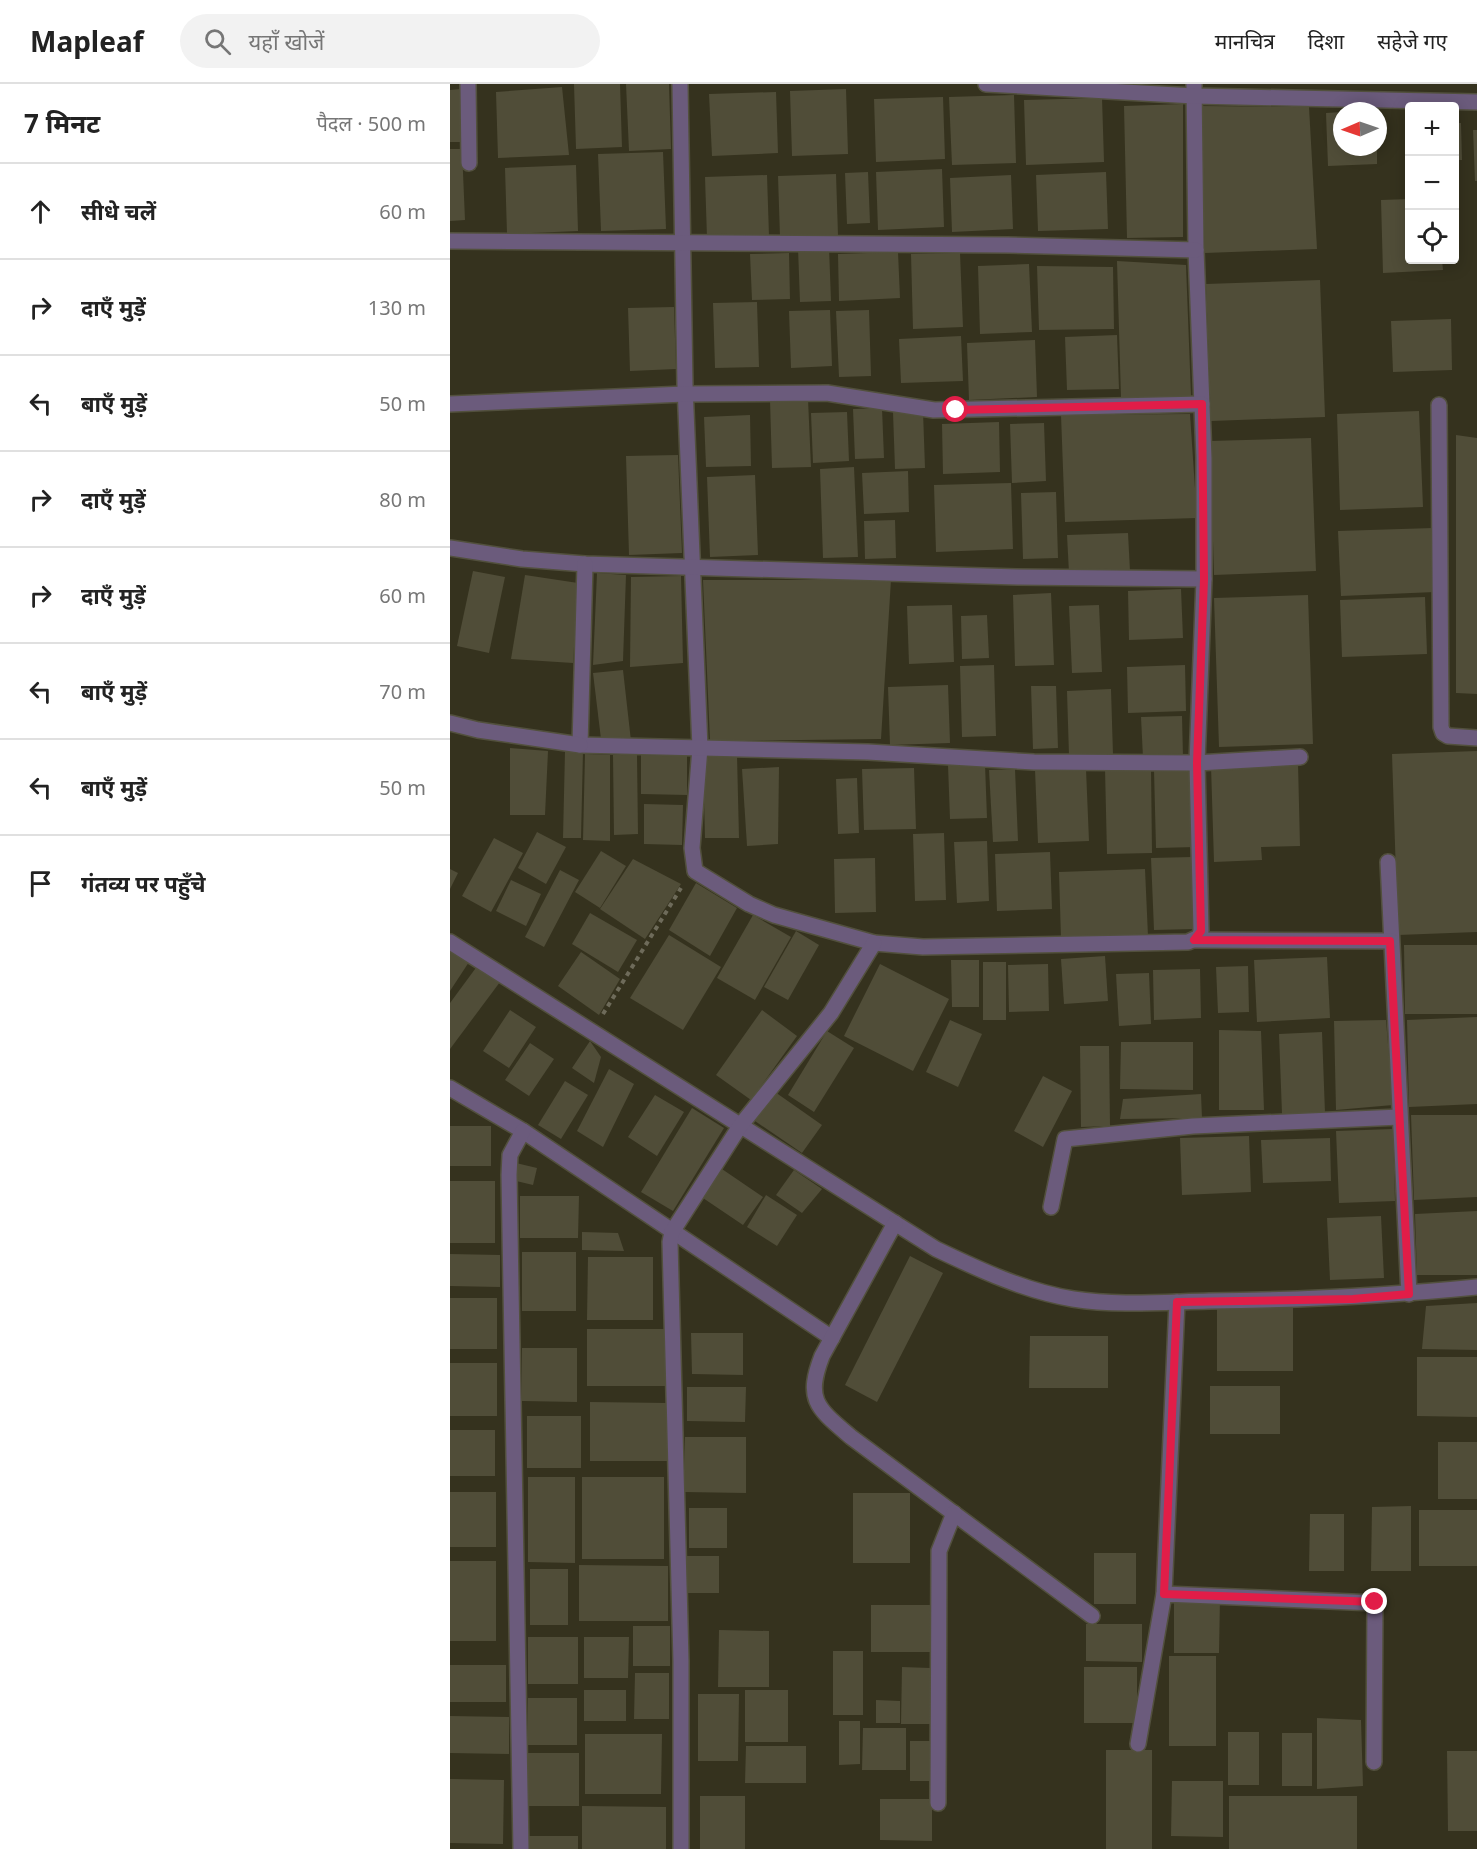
<!DOCTYPE html>
<html lang="hi">
<meta charset="utf-8">
<style>
body{margin:0;font-family:"Noto Sans","Noto Sans Devanagari",sans-serif;background:#f2f2f2;color:#222}
.controls{position:absolute;right:18px;top:18px;display:grid;overflow:hidden;border-radius:6px;box-shadow:0 3px 15px #0003}
.controls button{width:54px;height:54px;display:grid;place-items:center;padding:0;border:0;border-bottom:2px solid #e0e0e0;background:#fff;color:#222;font:30px sans-serif}
.compass{position:absolute;left:883px;top:18px;width:54px;height:54px;border-radius:50%;background:#fff;box-shadow:0 3px 15px #0003;rotate:268deg}
.stop{position:absolute;width:18px;height:18px;margin:-14px;border:4px solid #e11d48;border-radius:50%;background:#fff}
.stop.end{background:#e11d48;border-color:#fff;box-shadow:0 2px 6px #0008}
.list{margin:0;padding:0;list-style:none}
h2{display:flex;justify-content:space-between;align-items:center;height:78px;margin:0;padding:0 24px;font-size:26px}
h2 small{font-size:20px;font-weight:400;color:#767676}
.list li{display:grid;grid-template-columns:39px 1fr auto;gap:18px;align-items:center;box-sizing:border-box;height:96px;padding:0 24px;border-top:2px solid #e0e0e0}
.list b{display:block;font-size:22px;white-space:nowrap}
.list em{font-size:20px;font-style:normal;color:#767676}
.icon{flex:none;width:33px;height:33px;fill:none;stroke:currentColor;stroke-width:2;stroke-linecap:round;stroke-linejoin:round}
.map{position:relative;flex:none;width:1027px;height:1765px;overflow:hidden}
header{display:flex;align-items:center;gap:36px;box-sizing:border-box;height:84px;padding:0 30px;background:#fff;border-bottom:2px solid #e0e0e0}
header strong{font-size:28px}
nav{display:flex;gap:33px;margin-inline-start:auto;font-size:21px}
.search{width:420px;height:54px;background:#f2f2f2;display:flex;align-items:center;gap:15px;box-sizing:border-box;padding:0 21px;border-radius:33px;color:#767676;font-size:22px}
main{display:flex}
aside{flex:1;background:#fff}
.map>svg:first-child{display:block}
</style>
<header>
<strong>Mapleaf</strong>
<div class="search"><svg class="icon" aria-label="search" viewBox="0 0 24 24"><circle cx="10" cy="10" r="6"/><path d="M15 15l6 6"/></svg>यहाँ खोजें</div>
<nav><a>मानचित्र</a><a>दिशा</a><a>सहेजे गए</a></nav>
</header>
<main>
<aside>
<h2>7 मिनट<small>पैदल · 500 m</small></h2>
<ul class="list">
<li><svg class="icon" aria-label="ahead" viewBox="0 0 24 24"><path d="M12 20V5M6 11l6-6 6 6"/></svg><div><b>सीधे चलें</b></div><em>60 m</em></li>
<li><svg class="icon" aria-label="right" viewBox="0 0 24 24"><path d="M7 20v-9h11M14 6l5 5-5 5"/></svg><div><b>दाएँ मुड़ें</b></div><em>130 m</em></li>
<li><svg class="icon" aria-label="left" viewBox="0 0 24 24"><path d="M17 20v-9H6M10 6l-5 5 5 5"/></svg><div><b>बाएँ मुड़ें</b></div><em>50 m</em></li>
<li><svg class="icon" aria-label="right" viewBox="0 0 24 24"><path d="M7 20v-9h11M14 6l5 5-5 5"/></svg><div><b>दाएँ मुड़ें</b></div><em>80 m</em></li>
<li><svg class="icon" aria-label="right" viewBox="0 0 24 24"><path d="M7 20v-9h11M14 6l5 5-5 5"/></svg><div><b>दाएँ मुड़ें</b></div><em>60 m</em></li>
<li><svg class="icon" aria-label="left" viewBox="0 0 24 24"><path d="M17 20v-9H6M10 6l-5 5 5 5"/></svg><div><b>बाएँ मुड़ें</b></div><em>70 m</em></li>
<li><svg class="icon" aria-label="left" viewBox="0 0 24 24"><path d="M17 20v-9H6M10 6l-5 5 5 5"/></svg><div><b>बाएँ मुड़ें</b></div><em>50 m</em></li>
<li><svg class="icon" aria-label="arrive" viewBox="0 0 24 24"><path d="M6 21V4h12l-3 4 3 4H6"/></svg><div><b>गंतव्य पर पहुँचे</b></div></li>
</ul>
</aside>
<div class="map">
<svg width="1027" height="1765" viewBox="0 0 1027 1765">
<rect width="100%" height="100%" fill="#35321e"/>
<g fill="#504d38">
<polygon points="124,0 170,0 172,63 126,65"/>
<polygon points="176,0 219,0 221,65 179,67"/>
<polygon points="112,3 119,71 48,74 46,8"/>
<polygon points="11,5 13,58 0,58 0,6"/>
<polygon points="396,5 398,70 342,72 340,7"/>
<polygon points="326,8 328,69 262,72 259,10"/>
<polygon points="564,11 566,79 502,81 499,13"/>
<polygon points="493,13 495,75 426,78 424,15"/>
<polygon points="652,14 654,78 576,81 574,16"/>
<polygon points="733,20 733,153 677,154 674,22"/>
<polygon points="750,22 859,23 867,165 755,169"/>
<polygon points="892,28 892,63 927,63 927,80 878,82 876,29"/>
<polygon points="1004,39 1011,39 1012,76 1004,76"/>
<polygon points="1023,46 1027,46 1027,97 1025,97"/>
<polygon points="0,65 12,65 15,136 0,137"/>
<polygon points="213,68 216,145 151,147 148,70"/>
<polygon points="126,81 128,147 57,150 55,84"/>
<polygon points="492,85 494,143 428,146 426,88"/>
<polygon points="418,88 420,139 397,140 395,89"/>
<polygon points="656,88 658,145 588,147 586,91"/>
<polygon points="386,90 388,151 330,153 328,92"/>
<polygon points="317,91 319,152 257,154 255,93"/>
<polygon points="561,91 563,145 502,148 500,94"/>
<polygon points="960,115 960,176 992,176 993,186 933,189 931,116"/>
<polygon points="379,163 381,217 350,218 348,164"/>
<polygon points="448,168 450,214 389,217 388,170"/>
<polygon points="339,169 340,215 302,216 300,170"/>
<polygon points="510,169 513,243 463,245 461,170"/>
<polygon points="667,177 736,181 741,312 671,314"/>
<polygon points="579,180 582,248 530,250 528,182"/>
<polygon points="587,182 663,183 664,245 589,246"/>
<polygon points="870,196 875,333 761,337 756,200"/>
<polygon points="307,218 309,283 265,284 263,219"/>
<polygon points="224,223 226,285 180,287 178,224"/>
<polygon points="380,226 382,282 341,284 339,227"/>
<polygon points="419,226 421,292 389,293 386,227"/>
<polygon points="1001,235 1002,286 943,288 941,237"/>
<polygon points="667,251 669,305 617,306 615,253"/>
<polygon points="511,252 513,297 451,299 449,255"/>
<polygon points="585,256 587,313 519,316 517,259"/>
<polygon points="358,315 361,383 322,384 320,316"/>
<polygon points="432,324 434,374 405,375 403,325"/>
<polygon points="473,327 475,384 445,385 443,328"/>
<polygon points="969,327 973,423 890,426 887,330"/>
<polygon points="397,328 399,377 363,379 361,329"/>
<polygon points="740,330 747,434 615,438 611,331"/>
<polygon points="300,331 301,382 256,383 254,333"/>
<polygon points="549,338 550,388 493,390 492,340"/>
<polygon points="594,339 596,397 562,399 560,340"/>
<polygon points="1006,351 1027,354 1027,610 1006,609"/>
<polygon points="861,354 866,487 764,491 760,357"/>
<polygon points="228,371 232,469 179,471 176,372"/>
<polygon points="404,383 408,473 373,474 370,385"/>
<polygon points="458,387 459,428 414,430 412,389"/>
<polygon points="305,391 308,471 260,473 257,393"/>
<polygon points="561,399 563,465 486,468 484,401"/>
<polygon points="606,408 608,474 573,475 571,409"/>
<polygon points="445,436 446,474 415,475 414,437"/>
<polygon points="983,444 985,508 891,512 888,447"/>
<polygon points="678,449 680,487 619,489 617,451"/>
<polygon points="23,487 55,493 39,569 7,562"/>
<polygon points="147,489 176,491 173,577 143,581"/>
<polygon points="75,491 128,499 123,579 61,575"/>
<polygon points="231,492 233,579 180,583 181,493"/>
<polygon points="253,496 441,496 431,655 260,657"/>
<polygon points="731,505 733,554 679,556 678,507"/>
<polygon points="601,509 604,581 565,582 563,511"/>
<polygon points="858,511 863,660 769,663 764,514"/>
<polygon points="975,513 977,570 892,573 890,516"/>
<polygon points="502,521 504,578 459,580 457,522"/>
<polygon points="649,521 652,588 622,589 619,522"/>
<polygon points="537,531 539,574 512,575 511,532"/>
<polygon points="544,581 546,652 512,653 510,582"/>
<polygon points="735,581 736,627 678,629 677,583"/>
<polygon points="173,586 181,657 151,655 143,589"/>
<polygon points="498,601 500,659 440,661 438,603"/>
<polygon points="581,602 606,602 608,664 583,665"/>
<polygon points="661,605 663,671 619,672 617,607"/>
<polygon points="732,632 733,673 693,674 691,633"/>
<polygon points="60,664 98,667 95,731 60,731"/>
<polygon points="115,667 133,667 131,754 113,754"/>
<polygon points="1027,667 1027,848 948,851 942,670"/>
<polygon points="135,670 160,671 160,757 133,756"/>
<polygon points="163,671 187,671 188,750 164,751"/>
<polygon points="191,671 237,672 237,711 191,710"/>
<polygon points="287,671 289,754 255,754 253,672"/>
<polygon points="848,679 850,762 811,763 812,776 764,778 761,682"/>
<polygon points="535,680 537,734 500,735 498,681"/>
<polygon points="329,683 328,760 297,762 292,685"/>
<polygon points="464,684 466,745 414,746 412,685"/>
<polygon points="701,684 702,769 657,770 655,685"/>
<polygon points="565,685 568,757 543,758 539,686"/>
<polygon points="636,685 639,757 588,759 585,686"/>
<polygon points="745,685 746,763 706,764 704,686"/>
<polygon points="407,694 409,749 388,750 386,695"/>
<polygon points="194,720 233,721 232,761 194,760"/>
<polygon points="87,748 116,763 96,800 68,784"/>
<polygon points="494,749 496,816 465,817 463,750"/>
<polygon points="44,754 73,769 41,828 12,812"/>
<polygon points="537,757 539,817 507,819 504,758"/>
<polygon points="151,767 176,782 150,824 125,808"/>
<polygon points="600,768 602,825 547,827 545,770"/>
<polygon points="742,773 745,845 704,846 701,774"/>
<polygon points="425,774 426,828 385,829 384,775"/>
<polygon points="183,775 231,800 195,855 150,825"/>
<polygon points="0,785 8,789 0,805"/>
<polygon points="695,785 698,852 611,855 609,788"/>
<polygon points="110,786 129,796 94,863 75,853"/>
<polygon points="61,796 91,810 76,842 46,827"/>
<polygon points="246,799 287,824 260,872 219,846"/>
<polygon points="140,829 187,856 168,888 122,860"/>
<polygon points="303,831 341,853 305,916 267,894"/>
<polygon points="346,847 369,861 338,916 314,903"/>
<polygon points="219,851 271,883 233,946 180,914"/>
<polygon points="954,861 1027,861 1027,930 955,930"/>
<polygon points="0,866 19,878 0,907"/>
<polygon points="131,868 170,895 149,931 108,902"/>
<polygon points="655,872 658,917 614,920 611,875"/>
<polygon points="877,873 880,934 807,938 804,876"/>
<polygon points="501,876 529,876 529,923 502,923"/>
<rect x="533" y="878" width="23" height="58"/>
<polygon points="430,880 499,915 463,987 394,952"/>
<polygon points="598,880 599,927 559,928 558,881"/>
<polygon points="28,881 50,898 0,965 0,919"/>
<polygon points="798,882 799,928 768,929 766,883"/>
<polygon points="750,885 751,934 704,936 703,886"/>
<polygon points="699,889 701,940 669,942 666,890"/>
<polygon points="60,926 86,943 59,984 33,967"/>
<polygon points="312,926 347,952 301,1016 266,991"/>
<polygon points="1027,933 1027,1020 959,1023 957,936"/>
<polygon points="500,936 532,950 508,1003 476,988"/>
<polygon points="936,936 943,1021 886,1026 884,937"/>
<polygon points="769,946 811,947 814,1026 769,1026"/>
<polygon points="377,947 404,964 364,1028 338,1011"/>
<polygon points="872,948 875,1029 832,1030 829,950"/>
<polygon points="140,957 151,973 144,999 122,984"/>
<polygon points="671,958 743,958 743,1006 670,1005"/>
<polygon points="80,959 104,975 79,1012 55,996"/>
<polygon points="630,962 659,962 660,1042 631,1043"/>
<polygon points="159,985 184,1000 153,1063 127,1047"/>
<polygon points="593,992 622,1007 593,1063 564,1047"/>
<polygon points="115,997 138,1011 111,1055 88,1041"/>
<polygon points="325,1008 372,1041 352,1069 305,1037"/>
<polygon points="751,1010 752,1034 670,1035 673,1015"/>
<polygon points="205,1011 234,1028 207,1072 178,1053"/>
<polygon points="242,1024 274,1044 223,1127 191,1108"/>
<polygon points="961,1031 1027,1031 1027,1113 964,1116"/>
<rect x="0" y="1042" width="41" height="40"/>
<polygon points="943,1045 945,1117 889,1119 886,1047"/>
<polygon points="799,1052 801,1108 732,1111 730,1054"/>
<polygon points="880,1054 881,1097 813,1099 811,1056"/>
<polygon points="66,1079 87,1084 83,1101 62,1096"/>
<polygon points="269,1083 313,1113 293,1141 250,1112"/>
<polygon points="344,1086 372,1105 352,1129 326,1111"/>
<rect x="0" y="1097" width="45" height="62"/>
<polygon points="316,1111 347,1131 327,1162 297,1143"/>
<polygon points="70,1112 129,1112 128,1154 70,1154"/>
<polygon points="1027,1127 1027,1191 967,1191 965,1130"/>
<polygon points="931,1132 934,1194 880,1196 877,1134"/>
<polygon points="132,1148 168,1149 174,1167 132,1166"/>
<rect x="72" y="1168" width="54" height="59"/>
<polygon points="0,1170 50,1171 50,1203 0,1202"/>
<polygon points="460,1172 493,1189 427,1318 395,1301"/>
<polygon points="138,1173 203,1173 203,1236 137,1236"/>
<rect x="0" y="1214" width="47" height="51"/>
<polygon points="1027,1219 1027,1266 972,1265 976,1222"/>
<rect x="767" y="1220" width="76" height="67"/>
<polygon points="137,1245 217,1245 216,1302 137,1302"/>
<polygon points="241,1249 293,1249 293,1291 242,1290"/>
<polygon points="580,1252 658,1252 658,1304 579,1304"/>
<polygon points="72,1264 127,1264 127,1318 72,1317"/>
<polygon points="967,1273 1027,1273 1027,1333 967,1332"/>
<rect x="0" y="1279" width="47" height="53"/>
<rect x="760" y="1302" width="70" height="48"/>
<polygon points="237,1303 296,1303 295,1338 237,1337"/>
<polygon points="140,1318 218,1319 217,1377 140,1377"/>
<rect x="77" y="1332" width="54" height="52"/>
<rect x="0" y="1346" width="45" height="46"/>
<polygon points="235,1353 296,1353 296,1409 234,1408"/>
<rect x="988" y="1358" width="39" height="57"/>
<polygon points="78,1393 125,1393 125,1479 78,1478"/>
<rect x="132" y="1393" width="82" height="82"/>
<rect x="0" y="1408" width="46" height="55"/>
<rect x="403" y="1409" width="57" height="70"/>
<polygon points="961,1422 961,1487 921,1487 922,1423"/>
<rect x="239" y="1424" width="38" height="40"/>
<rect x="969" y="1426" width="58" height="56"/>
<polygon points="860,1430 894,1430 894,1487 859,1487"/>
<rect x="644" y="1469" width="42" height="51"/>
<rect x="237" y="1472" width="32" height="37"/>
<rect x="0" y="1477" width="46" height="80"/>
<polygon points="129,1481 218,1482 218,1537 129,1537"/>
<rect x="80" y="1485" width="38" height="56"/>
<polygon points="724,1514 770,1514 769,1569 724,1569"/>
<polygon points="421,1521 487,1521 486,1568 421,1568"/>
<polygon points="636,1540 692,1540 692,1578 636,1577"/>
<rect x="183" y="1542" width="37" height="40"/>
<polygon points="269,1546 319,1547 319,1603 268,1603"/>
<rect x="78" y="1553" width="50" height="47"/>
<polygon points="134,1553 179,1553 178,1594 134,1594"/>
<rect x="383" y="1567" width="30" height="64"/>
<rect x="719" y="1572" width="47" height="90"/>
<rect x="0" y="1581" width="56" height="37"/>
<polygon points="452,1583 480,1584 483,1640 451,1640"/>
<rect x="634" y="1583" width="53" height="56"/>
<polygon points="185,1589 219,1589 219,1635 184,1635"/>
<rect x="134" y="1606" width="42" height="31"/>
<rect x="295" y="1606" width="43" height="52"/>
<polygon points="248,1610 289,1610 288,1677 248,1677"/>
<rect x="78" y="1614" width="49" height="47"/>
<polygon points="426,1616 450,1617 450,1639 426,1639"/>
<polygon points="0,1632 59,1633 59,1670 0,1669"/>
<polygon points="867,1634 911,1636 913,1702 867,1705"/>
<polygon points="389,1637 410,1637 410,1680 389,1681"/>
<polygon points="413,1644 456,1644 456,1686 412,1686"/>
<rect x="778" y="1648" width="31" height="53"/>
<rect x="832" y="1649" width="30" height="53"/>
<polygon points="135,1650 212,1650 211,1710 135,1710"/>
<rect x="460" y="1657" width="20" height="40"/>
<polygon points="296,1662 356,1662 356,1699 295,1699"/>
<rect x="656" y="1666" width="46" height="99"/>
<polygon points="997,1667 1027,1667 1027,1747 998,1747"/>
<rect x="77" y="1669" width="52" height="53"/>
<polygon points="0,1695 54,1696 53,1760 0,1759"/>
<polygon points="722,1697 773,1697 773,1753 721,1752"/>
<rect x="250" y="1712" width="45" height="53"/>
<rect x="779" y="1712" width="128" height="53"/>
<polygon points="430,1715 482,1715 482,1757 430,1756"/>
<polygon points="132,1722 216,1723 216,1765 132,1765"/>
<rect x="76" y="1752" width="52" height="13"/>
</g>
<g fill="none" stroke-linecap="round" stroke-linejoin="round">
<defs>
<g id="minor">
<polyline points="18,0 19,79"/>
<polyline points="230,0 235,302 250,664 242,764 245,787 299,820 324,831 424,859 473,863 738,858 749,853 751,847 747,679 754,495 754,374 746,166 744,0"/>
<polyline points="536,0 744,12 1027,18"/>
<polyline points="0,157 558,161 746,166"/>
<polyline points="0,320 235,310 377,309 484,326 752,320"/>
<polyline points="989,321 991,643 993,649 998,652 1027,654"/>
<polyline points="0,464 72,475 135,480 567,493 754,495"/>
<polyline points="135,480 130,661 418,668 584,678 747,679 850,673"/>
<polyline points="0,639 28,646 130,661"/>
<polyline points="938,778 959,1210"/>
<polyline points="744,856 941,857"/>
<path d="M0,858L486,1165C530,1186 575,1207 623,1215C667,1222 714,1218 759,1217C849,1216 938,1212 1027,1203"/>
<polyline points="0,1004 73,1047 382,1254"/>
<polyline points="601,1123 615,1055 743,1042 950,1033"/>
<path d="M445,1139L372,1272C355,1316 367,1324 401,1353L642,1532"/>
<polyline points="714,1510 727,1218"/>
<polyline points="688,1660 714,1510 925,1519 924,1678"/>
<polyline points="488,1719 489,1467 504,1429"/>
<polyline points="71,1765 59,1091 60,1071 73,1047"/>
<polyline points="231,1765 231,1577 220,1158 222,1148 290,1042 381,929 424,859"/>
</g>
</defs>
<use href="#minor" stroke="#52503d" stroke-width="18"/>
<polyline stroke="#6e6b5a" stroke-width="4" stroke-dasharray="4.5 4.5" stroke-linecap="butt" points="153,930 231,804"/>
<use href="#minor" stroke="#6b5b7c" stroke-width="15"/>
</g>
<g fill="none" stroke-linecap="round" stroke-linejoin="round">
<polyline stroke="#e11d48" stroke-width="8" points="506,326 752,320 754,495 747,679 751,847 744,856 940,857 959,1210 903,1215 727,1218 714,1510 925,1518"/>
</g>
</svg>
<div class="controls">
<button>+</button>
<button>−</button>
<button><svg class="icon" aria-label="locate" viewBox="0 0 24 24"><circle cx="12" cy="12" r="6"/><path d="M12 2v4M12 18v4M2 12h4M18 12h4"/></svg></button>
</div>
<svg class="compass" viewBox="-18 -18 36 36"><path d="M0-13l5 13h-10z" fill="#e53935"/><path d="M0 13l5-13h-10z" fill="#767676"/></svg>
<div class="stop" style="left:506px;top:326px"></div>
<div class="stop end" style="left:925px;top:1518px"></div>
</div>
</main>
